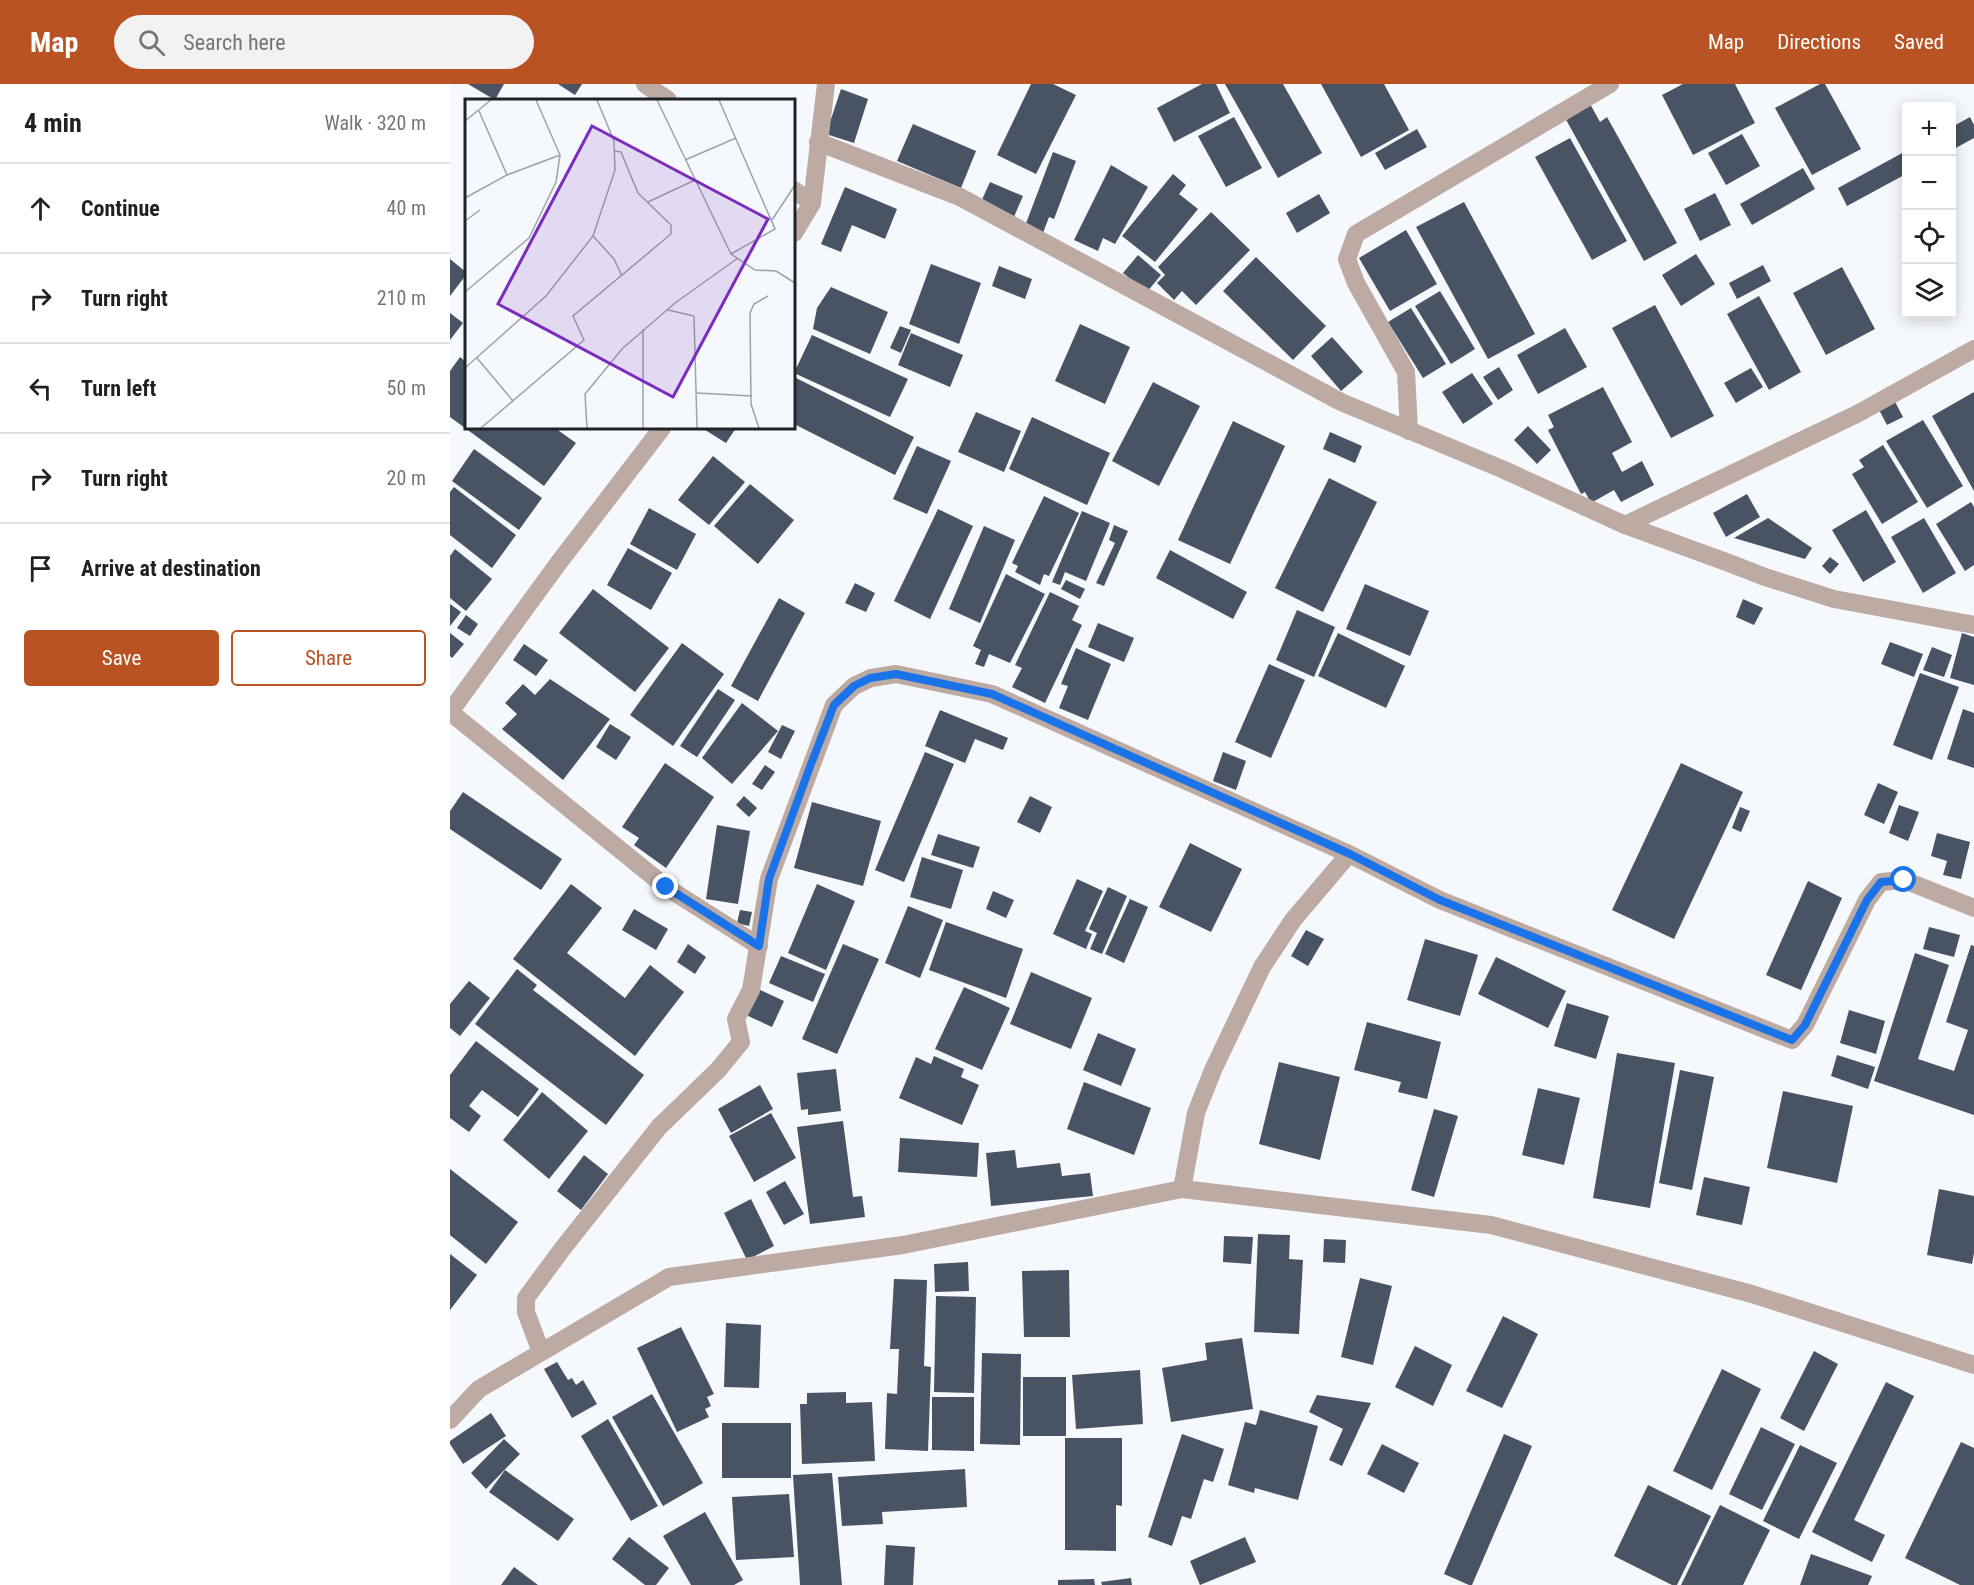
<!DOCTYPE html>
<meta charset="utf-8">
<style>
body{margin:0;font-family:"Roboto Condensed",sans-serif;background:#f2f2f2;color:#202124}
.controls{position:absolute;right:18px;top:18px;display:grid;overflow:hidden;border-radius:6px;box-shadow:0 3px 15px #0003}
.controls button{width:54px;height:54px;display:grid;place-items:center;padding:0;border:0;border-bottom:2px solid #e0e0e0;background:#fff;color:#202124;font:30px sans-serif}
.stop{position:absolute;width:18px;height:18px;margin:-14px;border:4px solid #1a73e8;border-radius:50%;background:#fff}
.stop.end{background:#1a73e8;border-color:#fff;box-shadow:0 2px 6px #0008}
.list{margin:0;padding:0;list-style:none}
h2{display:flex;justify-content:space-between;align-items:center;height:78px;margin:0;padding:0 24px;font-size:26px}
h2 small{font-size:20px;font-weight:400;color:#757577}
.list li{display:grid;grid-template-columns:39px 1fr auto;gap:18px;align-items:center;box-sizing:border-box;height:90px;padding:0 24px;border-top:2px solid #e0e0e0}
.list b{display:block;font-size:22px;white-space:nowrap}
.list em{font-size:20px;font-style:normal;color:#757577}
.actions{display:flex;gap:12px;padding:18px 24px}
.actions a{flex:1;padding:14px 0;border:2px solid #b95324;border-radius:6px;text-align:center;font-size:21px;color:#b95324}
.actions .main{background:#b95324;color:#fff}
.icon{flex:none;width:33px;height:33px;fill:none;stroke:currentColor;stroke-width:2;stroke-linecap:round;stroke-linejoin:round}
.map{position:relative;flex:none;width:1524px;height:1501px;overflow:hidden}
header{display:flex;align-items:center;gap:36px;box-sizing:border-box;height:84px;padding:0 30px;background:#b95324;color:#fff}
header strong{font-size:28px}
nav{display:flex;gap:33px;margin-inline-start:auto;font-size:21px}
.search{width:420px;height:54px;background:#f2f2f2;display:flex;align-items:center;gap:15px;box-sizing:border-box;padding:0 21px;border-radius:33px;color:#757577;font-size:22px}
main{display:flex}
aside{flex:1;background:#fff}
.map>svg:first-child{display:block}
</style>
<header>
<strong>Map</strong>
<div class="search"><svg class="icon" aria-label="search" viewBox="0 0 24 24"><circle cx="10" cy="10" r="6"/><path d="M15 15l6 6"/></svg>Search here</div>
<nav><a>Map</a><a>Directions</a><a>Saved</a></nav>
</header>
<main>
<aside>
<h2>4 min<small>Walk · 320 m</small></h2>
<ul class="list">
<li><svg class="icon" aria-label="ahead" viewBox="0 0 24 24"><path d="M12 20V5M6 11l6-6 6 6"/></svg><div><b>Continue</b></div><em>40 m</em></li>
<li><svg class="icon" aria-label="right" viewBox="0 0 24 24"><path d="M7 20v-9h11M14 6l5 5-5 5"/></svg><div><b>Turn right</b></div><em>210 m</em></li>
<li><svg class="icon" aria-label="left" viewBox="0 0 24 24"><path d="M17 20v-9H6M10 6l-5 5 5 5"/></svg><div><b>Turn left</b></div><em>50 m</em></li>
<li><svg class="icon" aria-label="right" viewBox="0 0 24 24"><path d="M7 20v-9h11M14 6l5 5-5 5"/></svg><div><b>Turn right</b></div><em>20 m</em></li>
<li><svg class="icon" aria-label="arrive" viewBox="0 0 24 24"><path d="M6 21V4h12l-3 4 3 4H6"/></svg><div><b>Arrive at destination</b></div></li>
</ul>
<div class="actions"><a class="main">Save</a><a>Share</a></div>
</aside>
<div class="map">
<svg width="1524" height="1501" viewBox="0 0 1524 1501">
<rect width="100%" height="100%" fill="#f5f8fc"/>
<g fill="#485463">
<polygon points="18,0 54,0 45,16"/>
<polygon points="108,0 132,0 125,11"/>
<polygon points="581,0 603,0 626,11 586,90 547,71"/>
<polygon points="752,0 766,0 780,29 724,58 707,24"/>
<polygon points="775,0 833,0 872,69 828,94"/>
<polygon points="871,0 934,0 959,46 911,73"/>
<polygon points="1233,0 1285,0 1305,39 1243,71 1212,11"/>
<polygon points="1370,0 1375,0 1411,65 1362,91 1325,24"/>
<polygon points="391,5 418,15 404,59 376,50"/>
<polygon points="1139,18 1150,38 1157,33 1227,159 1194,177 1114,32"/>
<polygon points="784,33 812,84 776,103 748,52"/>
<polygon points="1520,33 1524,41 1524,54 1502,66 1502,43"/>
<polygon points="463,40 526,67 511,104 447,77"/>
<polygon points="967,45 977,63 935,86 925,69"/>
<polygon points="1292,50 1310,82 1276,101 1258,69"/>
<polygon points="1120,54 1177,157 1142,176 1085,73"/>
<polygon points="1456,67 1456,90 1397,122 1388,104"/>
<polygon points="603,68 626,77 604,135 599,133 593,149 575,142"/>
<polygon points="661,81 698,103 665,160 653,154 648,167 624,156"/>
<polygon points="1353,84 1365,105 1302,141 1290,120"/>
<polygon points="723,90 736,101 729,110 748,125 705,178 672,152"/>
<polygon points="540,98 573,112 563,135 530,120"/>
<polygon points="395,103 447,125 435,155 402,141 391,168 371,160"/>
<polygon points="1265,109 1281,141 1250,157 1234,125"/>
<polygon points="869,110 880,129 847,149 836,129"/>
<polygon points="1014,118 1085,250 1038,275 966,143"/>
<polygon points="761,128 800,166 746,221 732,207 724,216 707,199 715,191 708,183"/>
<polygon points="956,146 987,200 940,227 909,174"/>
<polygon points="1246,170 1265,200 1231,222 1212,191"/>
<polygon points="688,171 711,191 697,208 673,189"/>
<polygon points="806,173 876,242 843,276 773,207"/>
<polygon points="0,175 16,188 16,191 0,212"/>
<polygon points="481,180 531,199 509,260 459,240"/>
<polygon points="1313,181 1321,197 1287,215 1279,199"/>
<polygon points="549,182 582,195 575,215 542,202"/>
<polygon points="1392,183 1425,245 1376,271 1343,209"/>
<polygon points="381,203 438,228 420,270 363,245 367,224"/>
<polygon points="990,207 1025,265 1001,280 965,222"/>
<polygon points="1309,212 1351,288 1319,306 1277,230"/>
<polygon points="1205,221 1264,332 1221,354 1162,244"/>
<polygon points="961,224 996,280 973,294 938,238"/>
<polygon points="0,229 13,239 0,256"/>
<polygon points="630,240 680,263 655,320 605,297"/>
<polygon points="450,242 461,246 451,269 440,264"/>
<polygon points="1115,244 1137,283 1088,310 1067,271"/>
<polygon points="461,249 513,271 500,303 448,281"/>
<polygon points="362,251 458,295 440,333 344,289"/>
<polygon points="882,253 913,288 891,307 861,272"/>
<polygon points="10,273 16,278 16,344 105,344 126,359 94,402 0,333 0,287"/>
<polygon points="1049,283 1063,306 1048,316 1033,293"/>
<polygon points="1301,284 1313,303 1286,319 1274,299"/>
<polygon points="1022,289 1043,320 1013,340 992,308"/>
<polygon points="344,293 464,353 445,391 344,340"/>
<polygon points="703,298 750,322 709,402 662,377"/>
<polygon points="1153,303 1182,358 1162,369 1172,388 1192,377 1204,401 1171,418 1164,406 1141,419 1135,408 1131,410 1098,346 1104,343 1098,331"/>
<polygon points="1524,308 1524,407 1482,332"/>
<polygon points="1443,314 1453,333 1437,341 1427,322"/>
<polygon points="526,328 571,347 554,388 508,368"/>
<polygon points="582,333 660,369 637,421 559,385"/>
<polygon points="1473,336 1513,402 1477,424 1436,357"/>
<polygon points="783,337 835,362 780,480 728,456"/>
<polygon points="1078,342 1101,366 1087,380 1064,356"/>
<polygon points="252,344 286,344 276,359"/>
<polygon points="880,348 912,362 905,379 873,365"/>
<polygon points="1433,361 1468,418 1432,440 1402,390 1414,383 1409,376"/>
<polygon points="467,362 501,377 477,430 443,415"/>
<polygon points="24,365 92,414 69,446 2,397"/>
<polygon points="263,372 295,398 259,441 228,416"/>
<polygon points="879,394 927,418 873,528 825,504"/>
<polygon points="300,400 344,436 308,480 264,442"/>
<polygon points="4,403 66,451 42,484 0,451 0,408"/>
<polygon points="1297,410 1310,433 1276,453 1263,429"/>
<polygon points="594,412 629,429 599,492 594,490 590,501 565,488 568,482 562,479"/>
<polygon points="1521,418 1524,423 1524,481 1515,487 1486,440"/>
<polygon points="199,424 246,450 227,486 180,460"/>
<polygon points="488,425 523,442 480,535 444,517"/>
<polygon points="1416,426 1446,478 1413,498 1382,446"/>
<polygon points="632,427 660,439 636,497 615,488 610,501 602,498"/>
<polygon points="1318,434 1362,464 1355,475 1284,454"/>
<polygon points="1474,434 1506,489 1473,509 1441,453"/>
<polygon points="664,441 678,447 654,502 646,499 665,459 659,456"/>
<polygon points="534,442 565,456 530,539 499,525"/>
<polygon points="178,464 222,489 201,526 157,501"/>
<polygon points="5,465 42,495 16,527 0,514 0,472"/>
<polygon points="720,466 797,508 783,535 706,494"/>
<polygon points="1380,473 1389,480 1380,490 1372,482"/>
<polygon points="556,490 595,510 560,579 539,570 534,583 525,580 531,566 523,562"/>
<polygon points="616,496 635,505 630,515 611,505"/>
<polygon points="405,499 425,509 416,528 395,519"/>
<polygon points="915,500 979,527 960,572 896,545"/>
<polygon points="143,505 219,564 185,608 109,549"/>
<polygon points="600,508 629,522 622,536 632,541 595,619 562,603 572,584 565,581"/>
<polygon points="329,514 355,529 308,617 281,602"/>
<polygon points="1293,515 1313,524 1304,541 1286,533"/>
<polygon points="0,520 11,528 0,542"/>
<polygon points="847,526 885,543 864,593 826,576"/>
<polygon points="16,531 28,540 20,552 7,544"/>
<polygon points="648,539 684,554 674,578 638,563"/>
<polygon points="0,549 14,560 2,574 0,572"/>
<polygon points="888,549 955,582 936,624 868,592"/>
<polygon points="1512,549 1524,553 1524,601 1500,594"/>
<polygon points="1440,558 1473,570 1464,593 1431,580"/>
<polygon points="232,559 274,590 223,662 180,631"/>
<polygon points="74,560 98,576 86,592 63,576"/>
<polygon points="1482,563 1502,571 1494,593 1473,586"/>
<polygon points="626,564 661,580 638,636 609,624 618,602 611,600"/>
<polygon points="819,580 855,596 821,674 785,658"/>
<polygon points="1470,589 1509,603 1482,676 1443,661"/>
<polygon points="100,595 160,635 113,696 52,645 67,630 55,619 73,600 85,611"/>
<polygon points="268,605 285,616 247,673 230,662"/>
<polygon points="292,619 328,647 282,700 252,674"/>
<polygon points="1513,625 1524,629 1524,684 1497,675"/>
<polygon points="490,626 558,654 553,666 525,655 515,679 475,662"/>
<polygon points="160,640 181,653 166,676 146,663"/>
<polygon points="332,641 345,647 331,675 318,668"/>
<polygon points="475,668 504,680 454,798 425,786"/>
<polygon points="773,668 796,677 786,706 763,697"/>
<polygon points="215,679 264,713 216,784 184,761 189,754 172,743"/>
<polygon points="1231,679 1293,708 1224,855 1162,826"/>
<polygon points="315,681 325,688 312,706 302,700"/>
<polygon points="1428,699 1448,708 1434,740 1414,731"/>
<polygon points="13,708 112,775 91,806 0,745 0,727"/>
<polygon points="294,712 307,724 299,733 286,721"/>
<polygon points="580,712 602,723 590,749 567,738"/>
<polygon points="362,718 431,737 413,802 344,784"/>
<polygon points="1449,721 1469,728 1458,757 1439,749"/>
<polygon points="1290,723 1300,727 1291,748 1282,744"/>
<polygon points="267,741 300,747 288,820 256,815"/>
<polygon points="1487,749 1520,758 1511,795 1493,791 1497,777 1481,772"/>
<polygon points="488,750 530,763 523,784 481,771"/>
<polygon points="740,759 792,785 761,848 709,823"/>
<polygon points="472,773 513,786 501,825 460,813"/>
<polygon points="627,795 653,807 635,847 642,850 636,865 603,850"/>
<polygon points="1358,797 1392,814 1351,906 1316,891"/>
<polygon points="121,800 152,824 117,869 175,914 200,881 234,908 185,972 63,875"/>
<polygon points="367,800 405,817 376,886 338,869"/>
<polygon points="658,803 677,812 652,870 640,865 647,849 639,845"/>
<polygon points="543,807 564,816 556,834 536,825"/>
<polygon points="680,815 698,823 674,879 655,870"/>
<polygon points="458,822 493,836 470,894 435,879"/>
<polygon points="184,825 218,845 206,866 172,846"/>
<polygon points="290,826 302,828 299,842 287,839"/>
<polygon points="496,838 573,865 556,914 479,886"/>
<polygon points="1479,843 1510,851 1504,873 1473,865"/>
<polygon points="856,846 874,855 858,882 841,872"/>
<polygon points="975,855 1028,871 1010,932 957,916"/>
<polygon points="238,860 256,873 245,890 227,878"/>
<polygon points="393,860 429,875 387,970 352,955"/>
<polygon points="1521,861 1524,862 1524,1031 1424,997 1465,869 1499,881 1468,975 1504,987 1518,946 1496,938"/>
<polygon points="331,872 375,890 363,918 319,899"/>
<polygon points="1046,873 1116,907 1098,944 1028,910"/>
<polygon points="67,885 87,901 83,906 194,991 156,1041 25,940"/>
<polygon points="581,888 642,914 621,965 560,940"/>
<polygon points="19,897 40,914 10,952 0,944 0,920"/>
<polygon points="514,903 560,924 532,986 485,965"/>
<polygon points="308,905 334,917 322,943 296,931"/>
<polygon points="1117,919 1159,932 1146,975 1104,962"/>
<polygon points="1399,926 1435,937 1426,970 1390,959"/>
<polygon points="917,938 991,958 977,1015 948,1008 951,998 904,986"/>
<polygon points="648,949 686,965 671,1002 633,986"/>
<polygon points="26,957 89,1005 68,1033 32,1006 19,1022 31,1032 19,1048 0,1034 0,991"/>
<polygon points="1167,969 1225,979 1200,1124 1143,1114"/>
<polygon points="1387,971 1425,983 1418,1005 1381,992"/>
<polygon points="484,972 514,985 511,993 529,1001 512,1041 449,1014 466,973 481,980"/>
<polygon points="829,978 890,993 870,1076 809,1060"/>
<polygon points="386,985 391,1027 358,1031 358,1025 351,1026 347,989"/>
<polygon points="1230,986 1264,993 1242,1106 1209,1099"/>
<polygon points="634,998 701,1024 684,1071 617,1045"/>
<polygon points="310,1001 323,1025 281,1049 268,1025"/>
<polygon points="1088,1004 1130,1014 1114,1081 1072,1071"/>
<polygon points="1333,1007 1403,1022 1387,1099 1317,1084"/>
<polygon points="92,1008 138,1047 99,1095 53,1056"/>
<polygon points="984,1025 1008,1032 984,1113 961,1106"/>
<polygon points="321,1029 346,1074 304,1098 279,1052"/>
<polygon points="393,1037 403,1113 412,1112 415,1133 360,1140 347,1043"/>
<polygon points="450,1054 529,1059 527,1093 448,1088"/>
<polygon points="565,1066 567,1084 610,1079 612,1092 640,1089 643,1112 541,1122 536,1069"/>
<polygon points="134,1071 158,1090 131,1126 107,1107"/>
<polygon points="0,1085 68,1138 36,1180 0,1151"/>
<polygon points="1254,1093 1300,1103 1292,1141 1246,1131"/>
<polygon points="335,1097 354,1130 334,1141 316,1108"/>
<polygon points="1489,1105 1524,1112 1524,1169 1522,1180 1477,1171"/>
<polygon points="301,1115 324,1162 297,1176 274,1129"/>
<polygon points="808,1150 840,1151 839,1175 853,1176 849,1250 804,1248"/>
<polygon points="774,1152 803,1153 801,1180 773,1178"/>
<polygon points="874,1155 896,1156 895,1179 873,1178"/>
<polygon points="0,1170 27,1191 0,1226"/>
<polygon points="518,1178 519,1207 485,1208 484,1180"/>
<polygon points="619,1186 620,1253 574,1253 572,1187"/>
<polygon points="910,1194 942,1202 923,1281 891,1273"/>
<polygon points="444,1195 477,1196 474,1282 481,1283 478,1367 435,1365 437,1309 447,1310 449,1265 440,1265"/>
<polygon points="486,1212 526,1213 524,1309 484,1308"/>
<polygon points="1053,1232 1088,1250 1052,1324 1016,1307"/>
<polygon points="276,1239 311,1241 309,1304 274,1303"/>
<polygon points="231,1243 264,1310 257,1313 261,1322 255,1325 259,1333 227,1348 187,1264"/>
<polygon points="792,1254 803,1325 721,1338 712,1284 757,1276 755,1259"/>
<polygon points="965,1262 1002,1281 983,1322 945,1303"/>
<polygon points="1364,1267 1388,1280 1354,1347 1330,1334"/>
<polygon points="532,1269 571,1270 570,1361 530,1360"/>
<polygon points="107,1278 118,1296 122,1294 126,1301 133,1296 147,1320 122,1334 94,1285"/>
<polygon points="1272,1285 1311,1305 1262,1406 1223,1387"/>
<polygon points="690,1286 693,1340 626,1345 622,1291"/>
<rect x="573" y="1293" width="43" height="59"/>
<polygon points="1436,1298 1464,1312 1404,1436 1435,1451 1422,1478 1362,1448"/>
<polygon points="396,1308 396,1319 422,1318 425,1377 352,1380 350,1320 357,1320 357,1309"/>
<polygon points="202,1310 253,1399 213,1422 162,1333"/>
<polygon points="867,1311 921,1319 892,1382 879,1376 893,1345 859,1328"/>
<polygon points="482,1313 524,1313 524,1367 482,1366"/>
<polygon points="810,1326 868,1342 848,1416 805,1404 804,1409 778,1401 795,1338 806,1341"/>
<polygon points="41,1329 56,1352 13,1380 0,1360 0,1357"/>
<polygon points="158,1335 208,1422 181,1437 131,1352"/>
<rect x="272" y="1339" width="69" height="55"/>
<polygon points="1311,1343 1345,1360 1312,1426 1279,1410"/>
<polygon points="732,1350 774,1365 763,1398 754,1395 741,1435 732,1432 722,1462 698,1453"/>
<polygon points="1054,1350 1082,1362 1022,1501 1019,1501 994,1490"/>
<polygon points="615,1354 672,1354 672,1422 666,1421 666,1467 615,1466"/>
<polygon points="54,1355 70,1370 36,1405 21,1389"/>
<polygon points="1511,1358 1524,1364 1524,1501 1510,1501 1455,1474"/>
<polygon points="932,1360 969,1379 954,1409 917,1390"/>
<polygon points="1350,1361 1387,1379 1349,1455 1313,1437"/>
<polygon points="515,1385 517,1423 432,1428 433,1440 392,1442 388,1393"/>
<polygon points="55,1386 124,1435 108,1457 39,1408"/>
<polygon points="382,1389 392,1501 350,1501 343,1391"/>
<polygon points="1198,1401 1261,1432 1227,1501 1222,1501 1164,1472"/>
<polygon points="339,1410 344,1473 286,1476 282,1413"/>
<polygon points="1270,1421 1320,1446 1293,1501 1231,1501"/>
<polygon points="255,1428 293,1496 284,1501 241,1501 213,1452"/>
<polygon points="179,1453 219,1484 206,1501 195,1501 162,1475"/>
<polygon points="795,1453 806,1478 750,1501 740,1477"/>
<polygon points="436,1461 465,1463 463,1501 434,1501"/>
<polygon points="1361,1470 1422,1492 1418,1501 1350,1501"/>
<polygon points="64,1483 88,1501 51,1501"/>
<polygon points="681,1494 682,1501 652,1501 651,1498"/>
<polygon points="644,1495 645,1501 608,1501 608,1496"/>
</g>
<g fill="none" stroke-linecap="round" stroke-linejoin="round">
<g stroke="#bdaba3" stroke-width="18">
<polyline points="195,0 218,16"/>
<polyline points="368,58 510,113 891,318 1052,385 1175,441 1279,479 1315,493 1384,515 1524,541"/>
<polyline points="344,106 362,119"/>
<polyline points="344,149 362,119 376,0"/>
<polyline points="959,347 956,288 906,199 897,175 906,150 1160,0"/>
<polyline points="1175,441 1407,330 1524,265"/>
<polyline points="0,628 216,803 309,862"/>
<polyline points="0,628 107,481 212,344"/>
<polyline points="732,1105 746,1029 763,986 812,883 843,836 899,770"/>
<polyline points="91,1268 76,1228 76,1214 113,1164 209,1043 268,986 291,958 286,935 301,906 319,795 384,621 404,602 421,594 446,590 542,610 899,770 990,816 1342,956 1355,941 1417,816 1431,798 1454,796 1524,824"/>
<polyline points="0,1336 29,1305 219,1193 453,1161 732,1105 1041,1141 1302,1210 1524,1281"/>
</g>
</g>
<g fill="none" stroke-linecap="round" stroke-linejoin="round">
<polyline stroke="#1a73e8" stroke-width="8" points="216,803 309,862 319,795 361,680 384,621 404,602 420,594 446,590 542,610 900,770 990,816 1342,956 1355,941 1417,816 1431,798 1454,796"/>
</g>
<g transform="translate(15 15)">
<rect width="330" height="330" fill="#f5f8fc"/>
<path fill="none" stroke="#9fa3a8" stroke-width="1.5" d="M192,1L266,155L290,171L311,172L330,184M254,1L310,130L266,155M0,22L26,1M220,61L271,39M42,76L95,56M0,99L42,76L14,12M183,103L230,81M307,121L330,86M0,122L15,111M128,137L149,160L157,177M0,193L64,139L91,83L95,56L71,1M203,211L229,217L232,329M12,259L48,302M0,269L81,197L128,137L150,71L149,42L132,1M232,294L287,297M16,329L119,241L108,217L206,135V126L173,94L156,53L149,52M122,329L120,295L157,250L210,204L273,159M178,329V230M294,329L286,305L285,214L289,205L303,197"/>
<path fill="#7b2cbf" fill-opacity="0.15" stroke="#7b2cbf" stroke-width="3" d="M127,27L303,120L208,298L33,205Z"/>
<rect width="330" height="330" fill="none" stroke="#1e2329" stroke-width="3"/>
</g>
</svg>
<div class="controls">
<button>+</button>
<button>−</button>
<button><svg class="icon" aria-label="locate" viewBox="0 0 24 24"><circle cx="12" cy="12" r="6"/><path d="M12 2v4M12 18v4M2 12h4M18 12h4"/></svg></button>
<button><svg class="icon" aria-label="layers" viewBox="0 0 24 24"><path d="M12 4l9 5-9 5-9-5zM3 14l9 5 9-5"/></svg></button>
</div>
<div class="stop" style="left:1454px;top:796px"></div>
<div class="stop end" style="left:216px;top:803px"></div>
</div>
</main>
